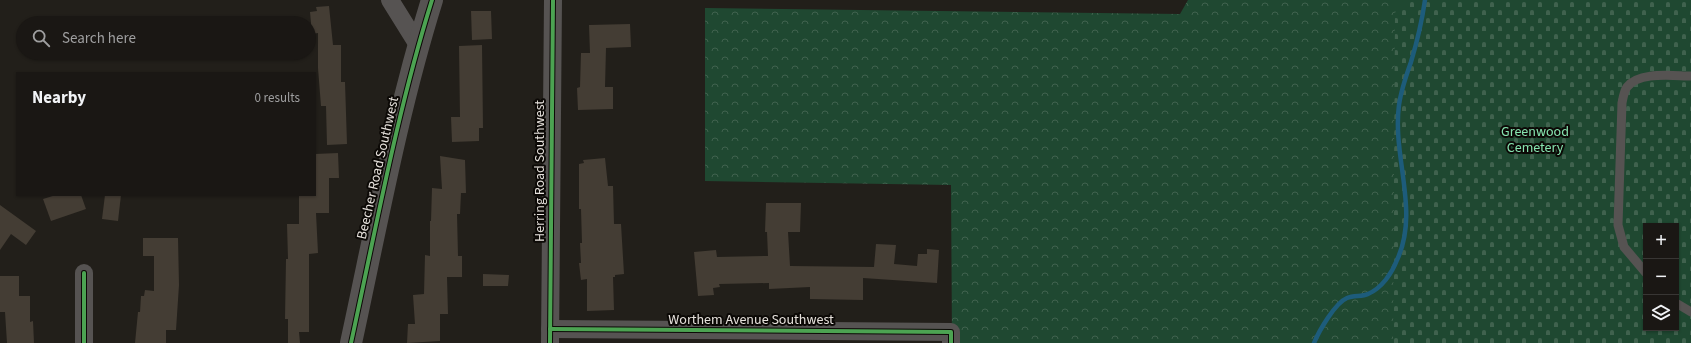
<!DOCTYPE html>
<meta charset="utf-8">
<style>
body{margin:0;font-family:"Source Sans 3",sans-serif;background:#23201d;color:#f1f3f6}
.controls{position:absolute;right:12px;bottom:12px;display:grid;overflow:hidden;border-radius:0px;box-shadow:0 1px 3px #0004}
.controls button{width:36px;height:36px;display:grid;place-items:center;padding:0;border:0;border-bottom:1px solid #383634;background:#1a1714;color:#f1f3f6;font:20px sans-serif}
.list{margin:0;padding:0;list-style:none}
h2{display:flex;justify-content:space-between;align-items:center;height:52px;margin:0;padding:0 16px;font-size:17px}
h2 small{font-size:13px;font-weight:400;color:#9f9fa0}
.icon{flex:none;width:22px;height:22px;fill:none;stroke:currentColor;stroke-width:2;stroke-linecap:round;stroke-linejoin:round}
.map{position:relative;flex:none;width:1691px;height:343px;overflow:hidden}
.search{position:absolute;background:#1a1714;box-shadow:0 1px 3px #0004;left:16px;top:16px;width:300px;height:44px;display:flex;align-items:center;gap:10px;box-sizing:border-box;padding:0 14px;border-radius:22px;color:#9f9fa0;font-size:15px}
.panel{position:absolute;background:#1a1714;box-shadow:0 1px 3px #0004;left:16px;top:72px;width:300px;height:124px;border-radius:0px}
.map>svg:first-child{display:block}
</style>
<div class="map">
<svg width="1691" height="343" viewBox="0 0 1691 343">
<defs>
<pattern id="forest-crowns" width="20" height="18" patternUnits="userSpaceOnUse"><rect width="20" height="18" fill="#1f4831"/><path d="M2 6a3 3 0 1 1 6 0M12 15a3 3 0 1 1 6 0" fill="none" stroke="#40624e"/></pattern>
<pattern id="cemetery-stones" width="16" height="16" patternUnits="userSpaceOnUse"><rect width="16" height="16" fill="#1f4831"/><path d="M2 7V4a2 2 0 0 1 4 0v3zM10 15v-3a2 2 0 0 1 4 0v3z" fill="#40624e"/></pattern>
</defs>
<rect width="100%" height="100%" fill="#221f1a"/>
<polygon fill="url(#forest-crowns)" points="1188,0 1691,0 1445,343 952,343 951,185 705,181 705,8 1180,14"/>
<path fill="url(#cemetery-stones)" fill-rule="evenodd" d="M1403,0H1691V343H1393L1395,13ZM1646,226H1676V328H1646Z"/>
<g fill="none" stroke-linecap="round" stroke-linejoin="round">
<path stroke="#1d5c7b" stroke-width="4.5" d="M1314,343C1319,331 1335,303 1347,298C1354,295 1362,297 1368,294C1382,288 1392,273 1397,260C1420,211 1392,157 1399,105C1401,90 1406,76 1411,62C1417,42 1422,21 1425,0"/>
</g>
<g fill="#443d34">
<polygon points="329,6 333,45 341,45 341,82 345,82 347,144 327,145 326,106 321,106 318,68 318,33 312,34 310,12 317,11 316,7"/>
<polygon points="471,11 491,11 492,39 472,40"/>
<polygon points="630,24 631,47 606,48 605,87 613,87 613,109 578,110 577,88 580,87 581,53 590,53 589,25"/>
<polygon points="482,45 483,128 479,128 479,141 452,142 451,117 460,117 459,46"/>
<polygon points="338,153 339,178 329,178 329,213 316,213 318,253 309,254 309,332 299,332 300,343 288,343 288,319 285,319 286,259 288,259 287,224 299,224 299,195 315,195 315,154"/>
<polygon points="440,156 465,160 466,193 461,193 460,214 457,214 458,256 462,256 462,277 447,277 448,314 440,314 440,341 407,343 408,324 415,324 413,295 424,294 425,255 430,256 430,221 431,221 432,188 442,189"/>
<polygon points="605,158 608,186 613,186 614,224 621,224 624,274 615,275 615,277 613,277 614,310 587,311 587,279 581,280 579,263 581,263 580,243 582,243 581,209 579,209 579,164 584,163 583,160"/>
<polygon points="56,195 81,195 86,209 51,221 43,199"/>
<polygon points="105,195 121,195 118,221 102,219"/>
<polygon points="766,203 801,203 800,232 788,232 790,266 874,267 876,244 896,245 894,264 917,266 918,254 927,254 927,249 939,250 937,283 863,278 863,300 810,299 810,287 769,289 769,283 719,284 720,287 713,288 714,295 698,296 694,252 716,250 717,257 768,256 767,232 765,232"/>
<polygon points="0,205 36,231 26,245 11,234 0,250"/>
<polygon points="143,238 178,238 179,285 176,330 166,330 166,343 135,343 138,312 140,312 141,296 144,296 145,290 154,291 154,256 143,256"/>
<polygon points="483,274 509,275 508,286 483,286"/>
<polygon points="0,276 19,276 19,296 30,296 30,322 33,321 34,343 7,343 5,312 0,312"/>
</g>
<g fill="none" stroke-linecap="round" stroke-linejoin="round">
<g stroke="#565352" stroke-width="9">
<path d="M1646,273L1624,247L1618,225L1622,103C1623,98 1624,91 1627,87C1639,71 1673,76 1691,76"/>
<polyline points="1676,303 1691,312"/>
</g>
<g stroke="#565352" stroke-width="18">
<polyline points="390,0 418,45"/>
<polyline points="550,329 951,332 951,343"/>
<polyline points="84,343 84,273"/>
<polyline points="550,343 553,0"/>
</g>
<path stroke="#565352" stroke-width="22" d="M351,343C376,228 397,112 432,0"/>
<defs>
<g id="cycleway">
<polyline points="550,329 951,332 951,343"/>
<polyline points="84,343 84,273"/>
<path d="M351,343C376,228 397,112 432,0"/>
<polyline points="550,343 553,0"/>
</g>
</defs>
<use href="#cycleway" stroke="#0c0906" stroke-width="6"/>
<use href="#cycleway" stroke="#4ca352" stroke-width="4"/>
</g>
<g text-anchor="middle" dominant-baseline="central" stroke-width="4" stroke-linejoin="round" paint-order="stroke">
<g font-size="14" fill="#87e5b0" stroke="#0c0906">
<text x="1535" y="132">Greenwood<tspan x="1535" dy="16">Cemetery</tspan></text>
</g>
<g font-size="14" fill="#e6e1dc" stroke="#0c0906">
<text transform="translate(378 168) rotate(-77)">Beecher Road Southwest</text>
<text transform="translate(540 171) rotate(-90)">Herring Road Southwest</text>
<text x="751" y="320">Worthem Avenue Southwest</text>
</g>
</g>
</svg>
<div class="controls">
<button>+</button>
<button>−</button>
<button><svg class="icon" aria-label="layers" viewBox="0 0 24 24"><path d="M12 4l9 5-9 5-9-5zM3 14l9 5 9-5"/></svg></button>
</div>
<div class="search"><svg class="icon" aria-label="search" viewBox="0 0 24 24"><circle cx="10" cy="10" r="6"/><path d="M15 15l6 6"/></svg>Search here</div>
<section class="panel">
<h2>Nearby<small>0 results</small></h2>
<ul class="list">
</ul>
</section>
</div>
